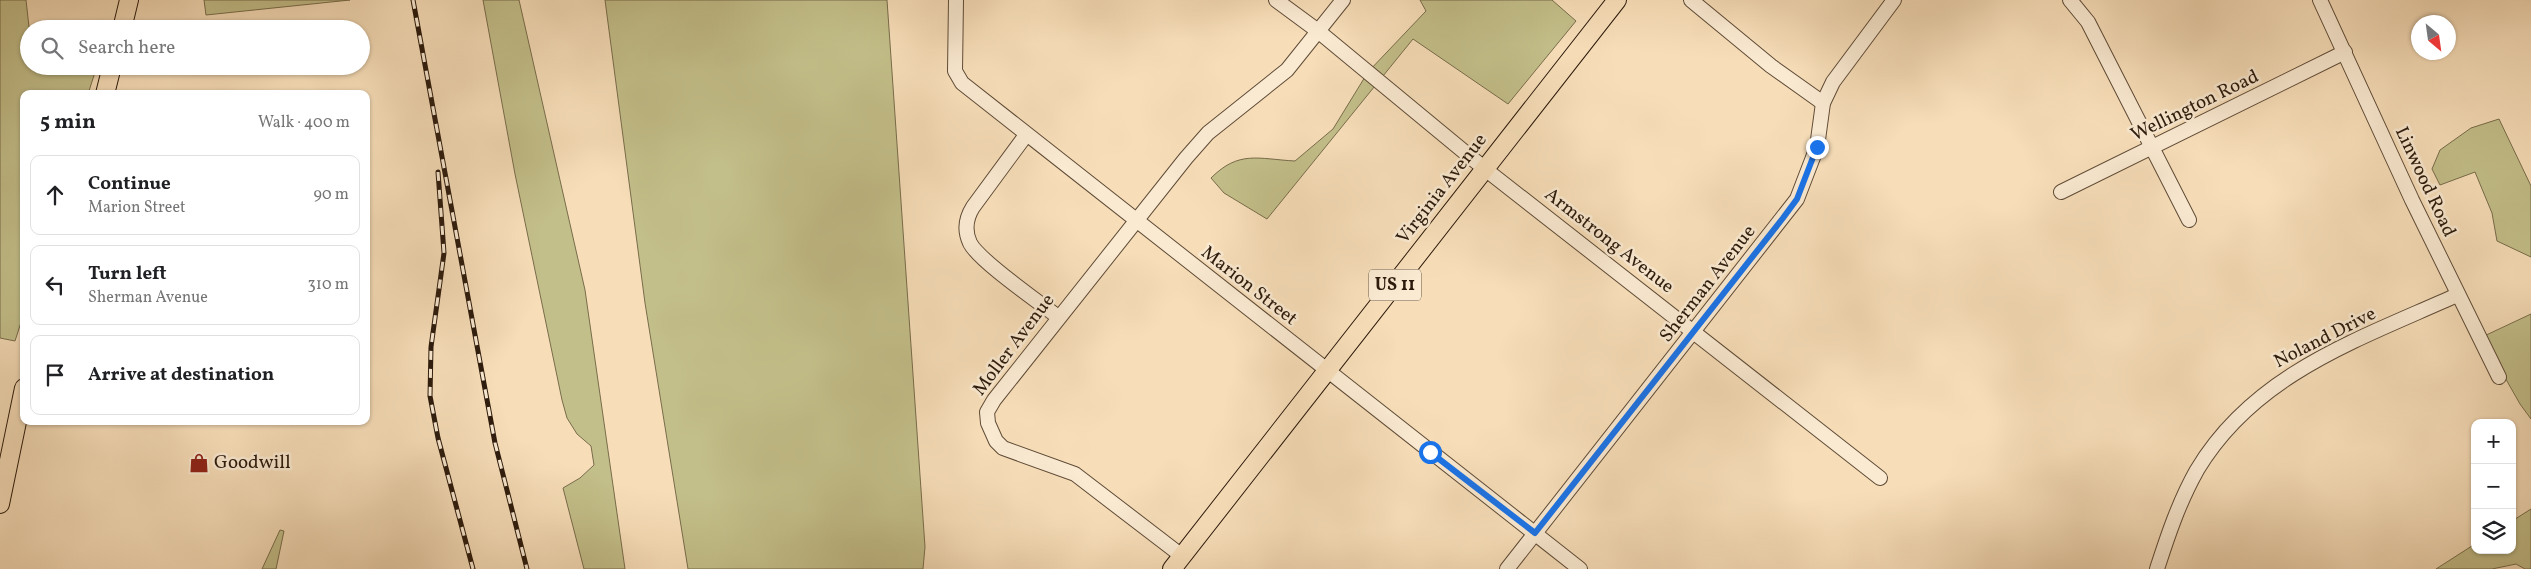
<!DOCTYPE html>
<meta charset="utf-8">
<style>
body{margin:0;font-family:Vollkorn,serif;background:#f6f6f6;color:#202124}
.controls{position:absolute;right:15px;bottom:15px;display:grid;overflow:hidden;border-radius:10px;box-shadow:0 1px 4px #0004}
.controls button{width:45px;height:45px;display:grid;place-items:center;padding:0;border:0;border-bottom:1px solid #e0e0e0;background:#fff;color:#202124;font:25px sans-serif}
.compass{position:absolute;left:2411px;top:15px;width:45px;height:45px;border-radius:50%;background:#fff;box-shadow:0 1px 4px #0004;rotate:151deg}
.stop{position:absolute;width:15px;height:15px;margin:-11px;border:4px solid #1a73e8;border-radius:50%;background:#fff}
.stop.end{background:#1a73e8;border-color:#fff;box-shadow:0 1px 5px #0008}
.list{margin:0;padding:0;list-style:none}
h2{display:flex;justify-content:space-between;align-items:center;height:65px;margin:0;padding:0 20px;font-size:21px}
h2 small{font-size:16px;font-weight:400;color:#757577}
.list li{display:grid;grid-template-columns:32px 1fr auto;gap:15px;align-items:center;box-sizing:border-box;height:80px;margin:0 10px 10px;padding:0 10px;border:1px solid #e0e0e0;border-radius:10px}
.list b{display:block;font-size:19px;white-space:nowrap}
.list p{margin:0;font-size:16px;white-space:nowrap;color:#757577}
.list em{font-size:16px;font-style:normal;color:#757577}
.icon{flex:none;width:28px;height:28px;fill:none;stroke:currentColor;stroke-width:2;stroke-linecap:round;stroke-linejoin:round}
.map{position:relative;flex:none;width:2531px;height:569px;overflow:hidden}
.search{position:absolute;background:#fff;box-shadow:0 1px 4px #0004;left:20px;top:20px;width:350px;height:55px;display:flex;align-items:center;gap:12px;box-sizing:border-box;padding:0 18px;border-radius:28px;color:#757577;font-size:19px}
.panel{position:absolute;background:#fff;box-shadow:0 1px 4px #0004;left:20px;top:90px;width:350px;height:335px;border-radius:10px}
.map>svg:first-child{display:block}
</style>
<div class="map">
<svg width="2531" height="569" viewBox="0 0 2531 569">
<rect width="100%" height="100%" fill="#f7deb9"/>
<filter id="stains"><feTurbulence type="fractalNoise" baseFrequency=".004" numOctaves="4"/><feColorMatrix values="0 0 0 0 .2 0 0 0 0 .09 0 0 0 0 .02 0 0 0 .5 -.17"/></filter>
<radialGradient id="worn" r=".72"><stop offset=".6" stop-color="#630" stop-opacity="0"/><stop offset="1" stop-color="#630" stop-opacity=".3"/></radialGradient>
<g fill="#c3bf8a" stroke="#786c4b">
<polygon points="0,0 26,0 29,27 110,21 108,29 29,29 29,66 97,66 88,94 24,94 24,313 15,341 0,338"/>
<polygon points="204,0 350,0 206,15"/>
<polygon points="483,0 519,0 585,290 625,569 584,569 563,488 580,478 594,465 591,446 577,434 567,418 562,400 515,174"/>
<polygon points="605,0 887,0 925,547 923,569 688,569 645,303"/>
<path d="M1420,0H1552L1576,21L1508,104L1413,39L1267,219L1224,193L1211,178C1239,150 1258,159 1295,161L1333,129L1368,72L1426,11Z"/>
<polygon points="2499,119 2531,186 2531,257 2497,241 2492,213 2475,172 2440,185 2432,169 2440,150 2471,128"/>
<polygon points="2531,314 2531,419 2520,404 2482,337"/>
<polygon points="2531,509 2531,569 2525,569 2516,564 2492,569 2436,569 2475,544 2475,550 2512,550 2512,521"/>
<polygon points="280,530 284,531 276,569 262,569"/>
</g>
<g fill="none" stroke-linecap="round" stroke-linejoin="round">
<defs>
<g id="minor">
<polyline points="956,0 955,71 962,83 1580,569"/>
<polyline points="1276,0 1318,31 1485,169 1880,478"/>
<polyline points="1691,0 1771,66 1823,103"/>
<polyline points="2070,0 2088,22 2189,220"/>
<polyline points="2320,0 2412,200 2499,377"/>
<path d="M1026,135L973,207C966,218 964,230 970,243C979,261 1039,302 1058,317"/>
<polyline points="2061,192 2345,52"/>
<polyline points="1182,556 1075,474 1003,448 996,441 988,423 987,412 994,400 1186,158 1208,133 1287,70 1343,0"/>
<polyline points="1507,569 1797,199 1817,147 1823,103 1833,82 1894,0"/>
<path d="M2157,569C2168,535 2179,502 2197,470C2255,373 2360,339 2457,295"/>
</g>
<g id="major">
<polyline points="122,29 129,0"/>
<polyline points="105,94 112,66"/>
<polyline points="0,504 24,388"/>
<polyline points="1172,569 1617,0"/>
</g>
</defs>
<use href="#minor" stroke="#5f4b37" stroke-width="16"/>
<use href="#major" stroke="#2c1a0c" stroke-width="20"/>
<use href="#minor" stroke="#faead2" stroke-width="14"/>
<use href="#major" stroke="#f7deb9" stroke-width="18"/>
<defs>
<g id="rail">
<polyline points="413,0 495,443 527,569"/>
<polyline points="438,172 444,253 431,347 430,396 438,438 473,569"/>
</g>
</defs>
<use href="#rail" stroke="#2c1a0c" stroke-width="5"/>
<use href="#rail" stroke="#faead2" stroke-width="3" stroke-dasharray="9" stroke-linecap="butt"/>
</g>
<g fill="none" stroke-linecap="round" stroke-linejoin="round">
<polyline stroke="#1a73e8" stroke-width="6" points="1430,452 1535,533 1783,218 1797,199 1817,147"/>
</g>
<defs>
<symbol id="shop-bare" viewBox="-9 -9 18 18"><path d="M-5-2.5h2.3a2.7 3.5 0 0 1 5.4 0H5L5.5 6h-11ZM-1.5-2.5h3a1.5 2.3 0 0 0-3 0Z" fill="#8f2418" stroke="#faead2" stroke-width="2.5" paint-order="stroke"/></symbol>
</defs>
<g fill-rule="evenodd">
<use href="#shop-bare" x="185" y="449" width="28" height="28"/>
</g>
<g text-anchor="middle" dominant-baseline="central" stroke-width="5" stroke-linejoin="round" paint-order="stroke">
<rect fill="#faead2" stroke="#6a5847" stroke-width="1" x="1369" y="269.5" width="52" height="31" rx="4"/>
<g font-size="18" font-weight="bold" fill="#2c1a0c">
<text x="1395" y="285">US 11</text>
</g>
<g font-size="19" fill="#2c1a0c" stroke="#faead2">
<text transform="translate(2195 106) rotate(-26)">Wellington Road</text>
<text transform="translate(2425 182) rotate(65)">Linwood Road</text>
<text transform="translate(1442 189) rotate(-52)">Virginia Avenue</text>
<text transform="translate(1609 241) rotate(38)">Armstrong Avenue</text>
<text transform="translate(1708 284) rotate(-52)">Sherman Avenue</text>
<text transform="translate(1249 286) rotate(38)">Marion Street</text>
<text transform="translate(2325 338) rotate(-27)">Noland Drive</text>
<text transform="translate(1014 345) rotate(-53)">Moller Avenue</text>
</g>
<g font-size="19" fill="#2c1a0c" stroke="#faead2" text-anchor="start">
<text x="214" y="463">Goodwill</text>
</g>
</g>
<rect width="100%" height="100%" filter="url(#stains)"/>
<rect width="100%" height="100%" fill="url(#worn)"/>
</svg>
<div class="controls">
<button>+</button>
<button>−</button>
<button><svg class="icon" aria-label="layers" viewBox="0 0 24 24"><path d="M12 4l9 5-9 5-9-5zM3 14l9 5 9-5"/></svg></button>
</div>
<svg class="compass" viewBox="-18 -18 36 36"><path d="M0-13l5 13h-10z" fill="#e53935"/><path d="M0 13l5-13h-10z" fill="#757577"/></svg>
<div class="stop" style="left:1430px;top:452px"></div>
<div class="stop end" style="left:1817px;top:147px"></div>
<div class="search"><svg class="icon" aria-label="search" viewBox="0 0 24 24"><circle cx="10" cy="10" r="6"/><path d="M15 15l6 6"/></svg>Search here</div>
<section class="panel">
<h2>5 min<small>Walk · 400 m</small></h2>
<ul class="list">
<li><svg class="icon" aria-label="ahead" viewBox="0 0 24 24"><path d="M12 20V5M6 11l6-6 6 6"/></svg><div><b>Continue</b><p>Marion Street</p></div><em>90 m</em></li>
<li><svg class="icon" aria-label="left" viewBox="0 0 24 24"><path d="M17 20v-9H6M10 6l-5 5 5 5"/></svg><div><b>Turn left</b><p>Sherman Avenue</p></div><em>310 m</em></li>
<li><svg class="icon" aria-label="arrive" viewBox="0 0 24 24"><path d="M6 21V4h12l-3 4 3 4H6"/></svg><div><b>Arrive at destination</b></div></li>
</ul>
</section>
</div>
